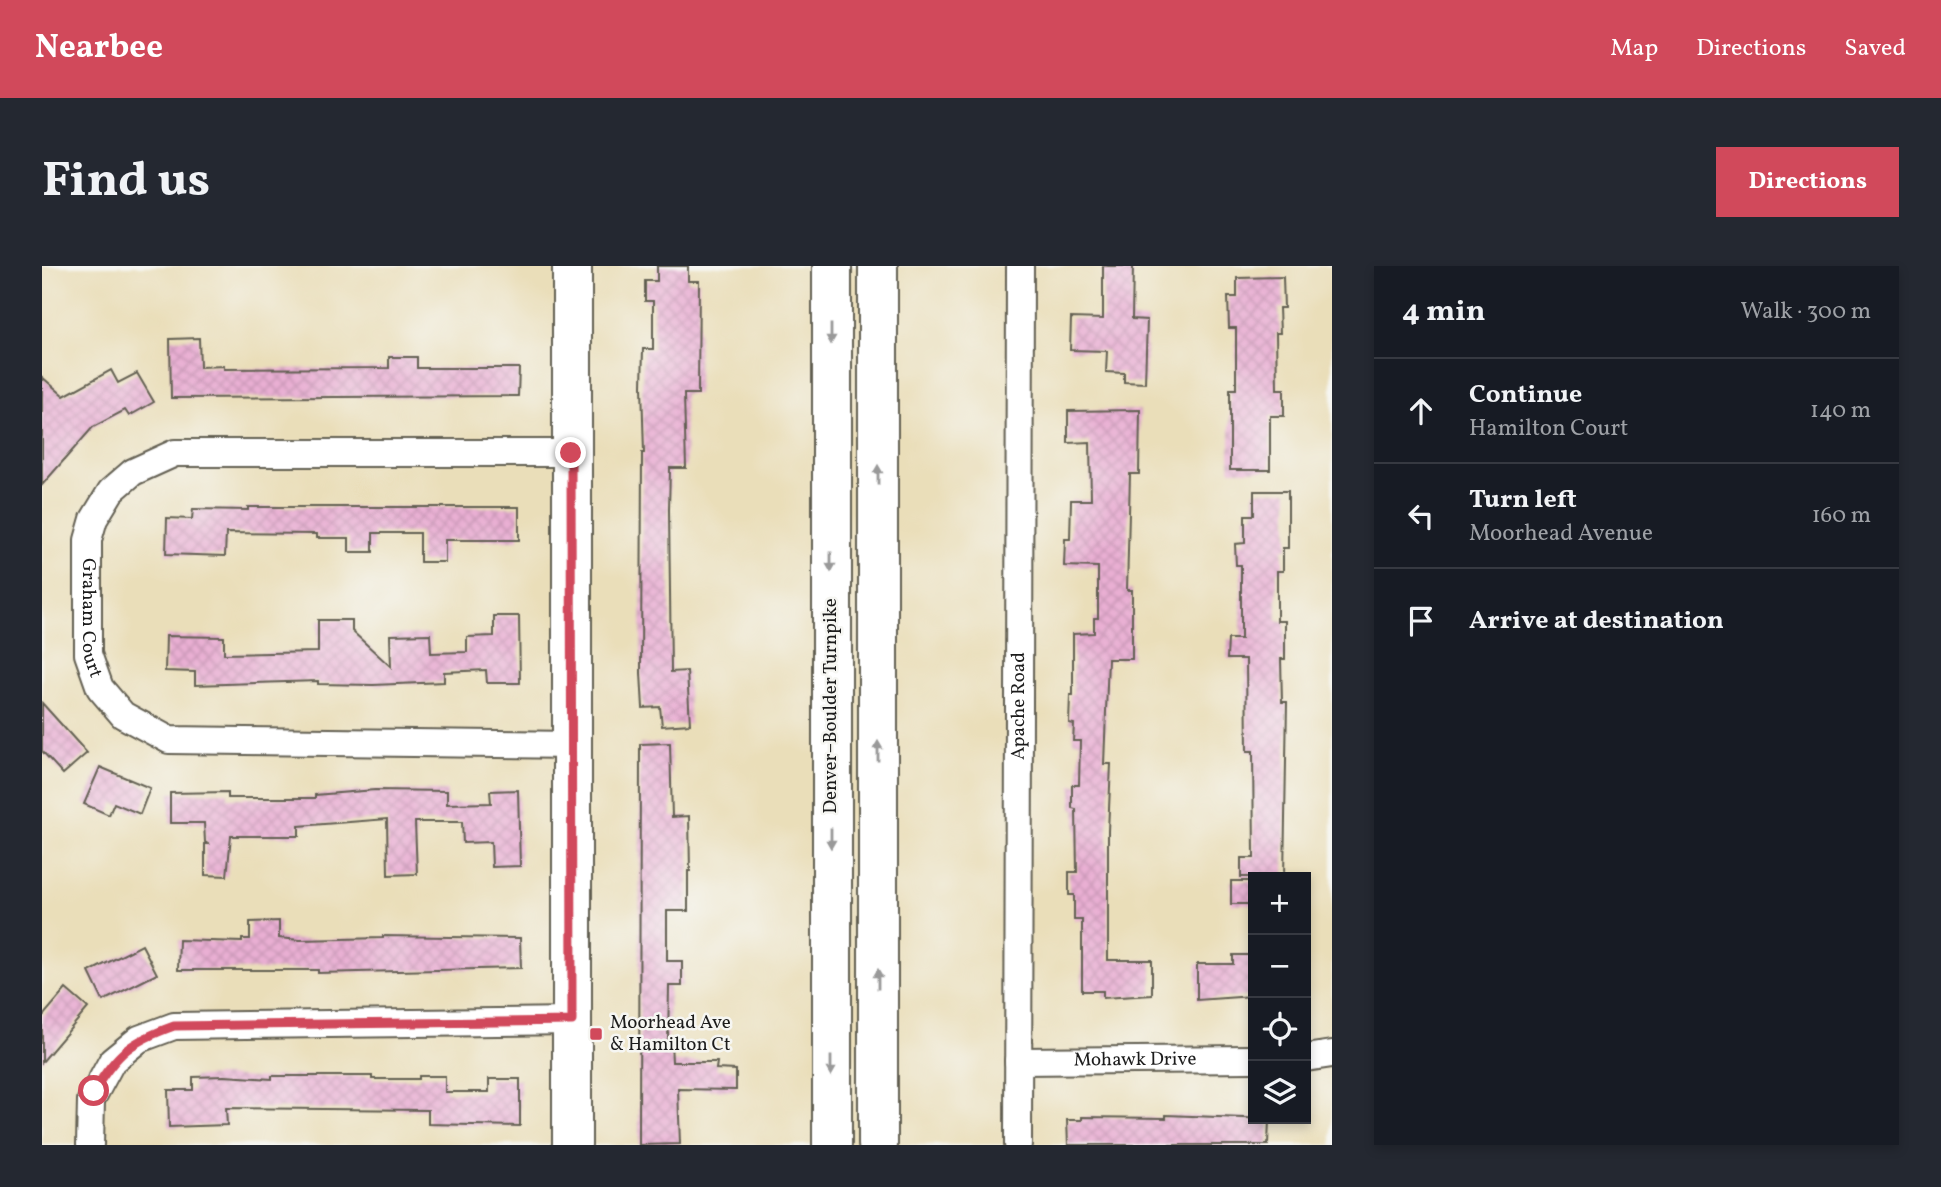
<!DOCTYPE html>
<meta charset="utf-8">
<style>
body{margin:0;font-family:Vollkorn,serif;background:#242831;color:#f1f3f6}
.controls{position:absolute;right:21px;bottom:21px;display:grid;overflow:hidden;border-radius:0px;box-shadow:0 4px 10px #0003}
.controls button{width:63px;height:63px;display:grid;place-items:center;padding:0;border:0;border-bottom:2px solid #363941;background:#171b24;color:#f1f3f6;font:35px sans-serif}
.stop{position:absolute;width:21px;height:21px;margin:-16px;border:5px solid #d1495b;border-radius:50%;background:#fff}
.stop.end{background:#d1495b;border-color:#fff;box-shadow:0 2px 7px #0008}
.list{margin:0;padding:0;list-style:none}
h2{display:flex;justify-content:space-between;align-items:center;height:91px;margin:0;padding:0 28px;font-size:30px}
h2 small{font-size:23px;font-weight:400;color:#9ea1a6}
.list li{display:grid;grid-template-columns:46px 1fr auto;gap:21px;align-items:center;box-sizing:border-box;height:105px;padding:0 28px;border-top:2px solid #363941}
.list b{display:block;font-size:26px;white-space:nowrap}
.list p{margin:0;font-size:23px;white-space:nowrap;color:#9ea1a6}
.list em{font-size:23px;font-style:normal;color:#9ea1a6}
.icon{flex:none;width:38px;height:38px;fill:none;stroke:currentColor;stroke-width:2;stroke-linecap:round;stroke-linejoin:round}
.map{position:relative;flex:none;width:1290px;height:879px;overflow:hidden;border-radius:0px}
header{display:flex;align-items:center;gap:42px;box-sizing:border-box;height:98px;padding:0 35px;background:#d1495b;color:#fff}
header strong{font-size:33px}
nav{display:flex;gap:38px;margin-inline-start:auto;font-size:24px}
.intro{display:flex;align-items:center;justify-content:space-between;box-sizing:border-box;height:168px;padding:0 42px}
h1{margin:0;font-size:49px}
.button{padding:18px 32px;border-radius:0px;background:#d1495b;color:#fff;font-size:24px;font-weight:700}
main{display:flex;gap:42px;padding:0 42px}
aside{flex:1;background:#171b24;border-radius:0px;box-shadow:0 4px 10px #0003}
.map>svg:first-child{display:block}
</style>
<header>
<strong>Nearbee</strong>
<nav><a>Map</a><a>Directions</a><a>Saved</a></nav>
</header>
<div class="intro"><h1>Find us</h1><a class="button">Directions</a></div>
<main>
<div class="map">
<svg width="1290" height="879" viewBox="0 0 1290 879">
<defs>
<pattern id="building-cross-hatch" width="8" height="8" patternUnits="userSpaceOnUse" patternTransform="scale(1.75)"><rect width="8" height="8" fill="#e9afd3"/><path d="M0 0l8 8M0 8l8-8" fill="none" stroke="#c796b5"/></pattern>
</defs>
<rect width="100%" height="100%" fill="#f6f6f2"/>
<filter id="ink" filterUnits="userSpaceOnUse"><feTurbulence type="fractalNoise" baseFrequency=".0143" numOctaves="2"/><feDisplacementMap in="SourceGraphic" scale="14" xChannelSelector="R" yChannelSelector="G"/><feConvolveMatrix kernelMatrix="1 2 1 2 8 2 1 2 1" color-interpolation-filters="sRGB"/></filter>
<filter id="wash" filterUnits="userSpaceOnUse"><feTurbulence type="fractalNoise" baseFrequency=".00686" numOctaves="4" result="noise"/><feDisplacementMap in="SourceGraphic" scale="28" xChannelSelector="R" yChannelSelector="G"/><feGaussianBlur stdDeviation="1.57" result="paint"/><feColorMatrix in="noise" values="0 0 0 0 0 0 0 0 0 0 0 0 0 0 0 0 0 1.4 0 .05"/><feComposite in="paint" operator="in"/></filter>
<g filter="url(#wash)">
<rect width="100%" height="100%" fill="#eadeb9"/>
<g id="blocks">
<g fill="url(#building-cross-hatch)">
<polygon points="615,0 646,0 646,15 657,15 656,128 642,128 644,202 628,202 627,244 629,406 645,405 648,458 620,460 618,441 601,442 599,407 600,187 602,187 600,120 601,83 611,83 611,35 603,35 603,15 615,15"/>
<polygon points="1061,0 1091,0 1090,53 1105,54 1103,117 1082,116 1082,107 1064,106 1065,85 1028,84 1029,52 1061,53"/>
<polygon points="1241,11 1242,42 1237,42 1238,67 1234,67 1235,123 1242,123 1242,150 1228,150 1228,204 1188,204 1188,123 1194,123 1194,62 1187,62 1186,31 1195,31 1195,12"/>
<polygon points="157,72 158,101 182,100 182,103 347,102 347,91 375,91 375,102 477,102 476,130 129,132 128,73"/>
<polygon points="69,104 76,117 95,107 112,136 87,150 83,144 51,161 0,219 0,111 22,130"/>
<polygon points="1098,144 1097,208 1088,208 1085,324 1090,324 1090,393 1066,393 1062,498 1069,498 1066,565 1066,694 1110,694 1110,729 1061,732 1061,725 1040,725 1040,654 1032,654 1032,629 1027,629 1027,606 1035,606 1034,543 1030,542 1030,519 1037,519 1038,475 1031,475 1032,458 1027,457 1028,429 1031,429 1031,368 1052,367 1052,352 1056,352 1056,301 1022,300 1023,273 1028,273 1029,234 1049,234 1048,176 1026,177 1026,145"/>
<polygon points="1212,225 1246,225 1246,282 1241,282 1241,305 1235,305 1235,355 1243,355 1243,393 1239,393 1240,436 1245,436 1242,611 1199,611 1199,592 1212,592 1211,485 1205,485 1204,393 1185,393 1186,373 1199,373 1199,299 1194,299 1193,278 1203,277 1203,249 1212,249"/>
<polygon points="206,241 477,241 477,274 403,274 403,296 378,296 378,267 331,267 331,286 307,286 307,272 275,272 275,268 184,267 183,290 124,288 125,252 150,253 151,243 206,244"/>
<polygon points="452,350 477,350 478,417 445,417 444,404 402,406 402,416 331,419 276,418 276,415 153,419 153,406 123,405 124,370 182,371 182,388 276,386 276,354 310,354 310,365 349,401 348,369 388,368 389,387 425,386 425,371 452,370"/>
<polygon points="0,437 45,487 21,508 0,485"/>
<polygon points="628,477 630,551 647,550 648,605 646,605 646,645 625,645 625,695 640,695 640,720 627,720 626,776 629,776 630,796 675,796 674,803 694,804 694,824 636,823 638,878 597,879 598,478"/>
<polygon points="58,501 108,522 98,548 72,537 67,549 42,538"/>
<polygon points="333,524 405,525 405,538 449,537 448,525 476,524 478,600 450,601 449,576 421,577 420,556 373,556 375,608 346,609 345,553 257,560 257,570 189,570 185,610 163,609 163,578 166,578 163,576 162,557 128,557 128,527 186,526 186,532 273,532 273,529"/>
<rect x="1189" y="615" width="22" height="23"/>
<polygon points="237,655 237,672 258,674 341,672 341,670 478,672 479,702 276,707 276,704 136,704 137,674 200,676 200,673 208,673 208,656"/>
<polygon points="100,679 115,708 61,735 47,706"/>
<polygon points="1191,689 1211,689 1211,730 1155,734 1155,698 1191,698"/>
<polygon points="24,723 46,742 0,796 0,751"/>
<polygon points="182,810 230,813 230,810 330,810 330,813 377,813 377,810 403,810 403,826 447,826 447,813 478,813 478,860 386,858 386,844 184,842 185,859 127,861 126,824 151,824 151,811"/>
<polygon points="1124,849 1227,853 1226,879 1026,879 1025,854 1040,854 1040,851 1124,852"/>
</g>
</g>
</g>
<g filter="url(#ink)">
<use href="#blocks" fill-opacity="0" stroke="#646053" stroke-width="2"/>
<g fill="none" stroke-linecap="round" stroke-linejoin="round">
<defs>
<g id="street">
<path id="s1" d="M529,187H133L91,206L69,225L52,253L46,274V388L58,422L81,449L127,474L530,479"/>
<polyline points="1264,792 1290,788"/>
<path id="s2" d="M976,795L1211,793"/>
<polyline points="48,879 49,834 70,795 97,773 132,760 530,755"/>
<path id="s3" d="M976,879L978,0"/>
</g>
<polyline id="secondary" points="530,879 530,0"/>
<g id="highway">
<polyline points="790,0 790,879"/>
<polyline points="836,879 836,0"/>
</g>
</defs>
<use href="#street" stroke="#646053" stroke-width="30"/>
<use href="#secondary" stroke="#646053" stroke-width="42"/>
<use href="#highway" stroke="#646053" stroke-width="42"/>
<use href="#street" stroke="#fff" stroke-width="26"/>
<use href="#secondary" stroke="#fff" stroke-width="38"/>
<use href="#highway" stroke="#fff" stroke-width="38"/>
</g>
<defs><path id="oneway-solid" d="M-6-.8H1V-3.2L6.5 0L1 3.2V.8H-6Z" transform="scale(1.75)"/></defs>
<g fill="#999">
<use href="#oneway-solid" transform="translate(789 68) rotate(90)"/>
<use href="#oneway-solid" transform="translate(836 209) rotate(-90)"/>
<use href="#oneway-solid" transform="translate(789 296) rotate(90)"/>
<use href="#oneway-solid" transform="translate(836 485) rotate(-90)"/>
<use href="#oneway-solid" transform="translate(789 572) rotate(90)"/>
<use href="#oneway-solid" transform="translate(836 713) rotate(-90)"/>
<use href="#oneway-solid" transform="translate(789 800) rotate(90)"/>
</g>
</g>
<g fill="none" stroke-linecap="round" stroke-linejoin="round" filter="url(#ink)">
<path stroke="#d1495b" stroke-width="9" d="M52,825C75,786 90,775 132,760L530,755L529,187"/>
</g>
<rect fill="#d1495b" stroke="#f6f6f2" stroke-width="2.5" x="547" y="761" width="14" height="14" rx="3.5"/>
<g text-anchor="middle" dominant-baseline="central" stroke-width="5" stroke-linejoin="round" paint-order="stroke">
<g font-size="19" fill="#1c1c1c" stroke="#f6f6f2">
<text stroke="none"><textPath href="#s1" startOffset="604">Graham Court</textPath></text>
<text stroke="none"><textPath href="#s3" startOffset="439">Apache Road</textPath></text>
<text transform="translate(789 440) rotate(-90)">Denver–Boulder Turnpike</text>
<text stroke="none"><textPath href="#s2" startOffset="117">Mohawk Drive</textPath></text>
</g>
<g font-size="19" fill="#1c1c1c" stroke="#f6f6f2" text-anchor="start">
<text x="568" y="757">Moorhead Ave<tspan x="568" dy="22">&amp; Hamilton Ct</tspan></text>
</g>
</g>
</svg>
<div class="controls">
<button>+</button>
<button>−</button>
<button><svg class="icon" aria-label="locate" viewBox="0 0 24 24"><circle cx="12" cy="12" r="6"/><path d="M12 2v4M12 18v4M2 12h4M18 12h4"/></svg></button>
<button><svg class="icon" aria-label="layers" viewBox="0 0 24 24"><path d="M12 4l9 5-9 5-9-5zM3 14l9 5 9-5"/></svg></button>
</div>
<div class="stop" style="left:52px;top:825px"></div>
<div class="stop end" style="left:529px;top:187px"></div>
</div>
<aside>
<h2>4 min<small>Walk · 300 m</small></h2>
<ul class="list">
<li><svg class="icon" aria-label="ahead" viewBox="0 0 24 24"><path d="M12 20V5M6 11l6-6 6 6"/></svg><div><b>Continue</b><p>Hamilton Court</p></div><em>140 m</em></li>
<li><svg class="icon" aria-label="left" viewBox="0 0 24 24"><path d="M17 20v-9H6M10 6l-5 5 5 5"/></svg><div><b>Turn left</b><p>Moorhead Avenue</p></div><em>160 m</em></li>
<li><svg class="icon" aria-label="arrive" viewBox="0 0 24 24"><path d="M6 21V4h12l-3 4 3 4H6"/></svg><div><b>Arrive at destination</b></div></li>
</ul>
</aside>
</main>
